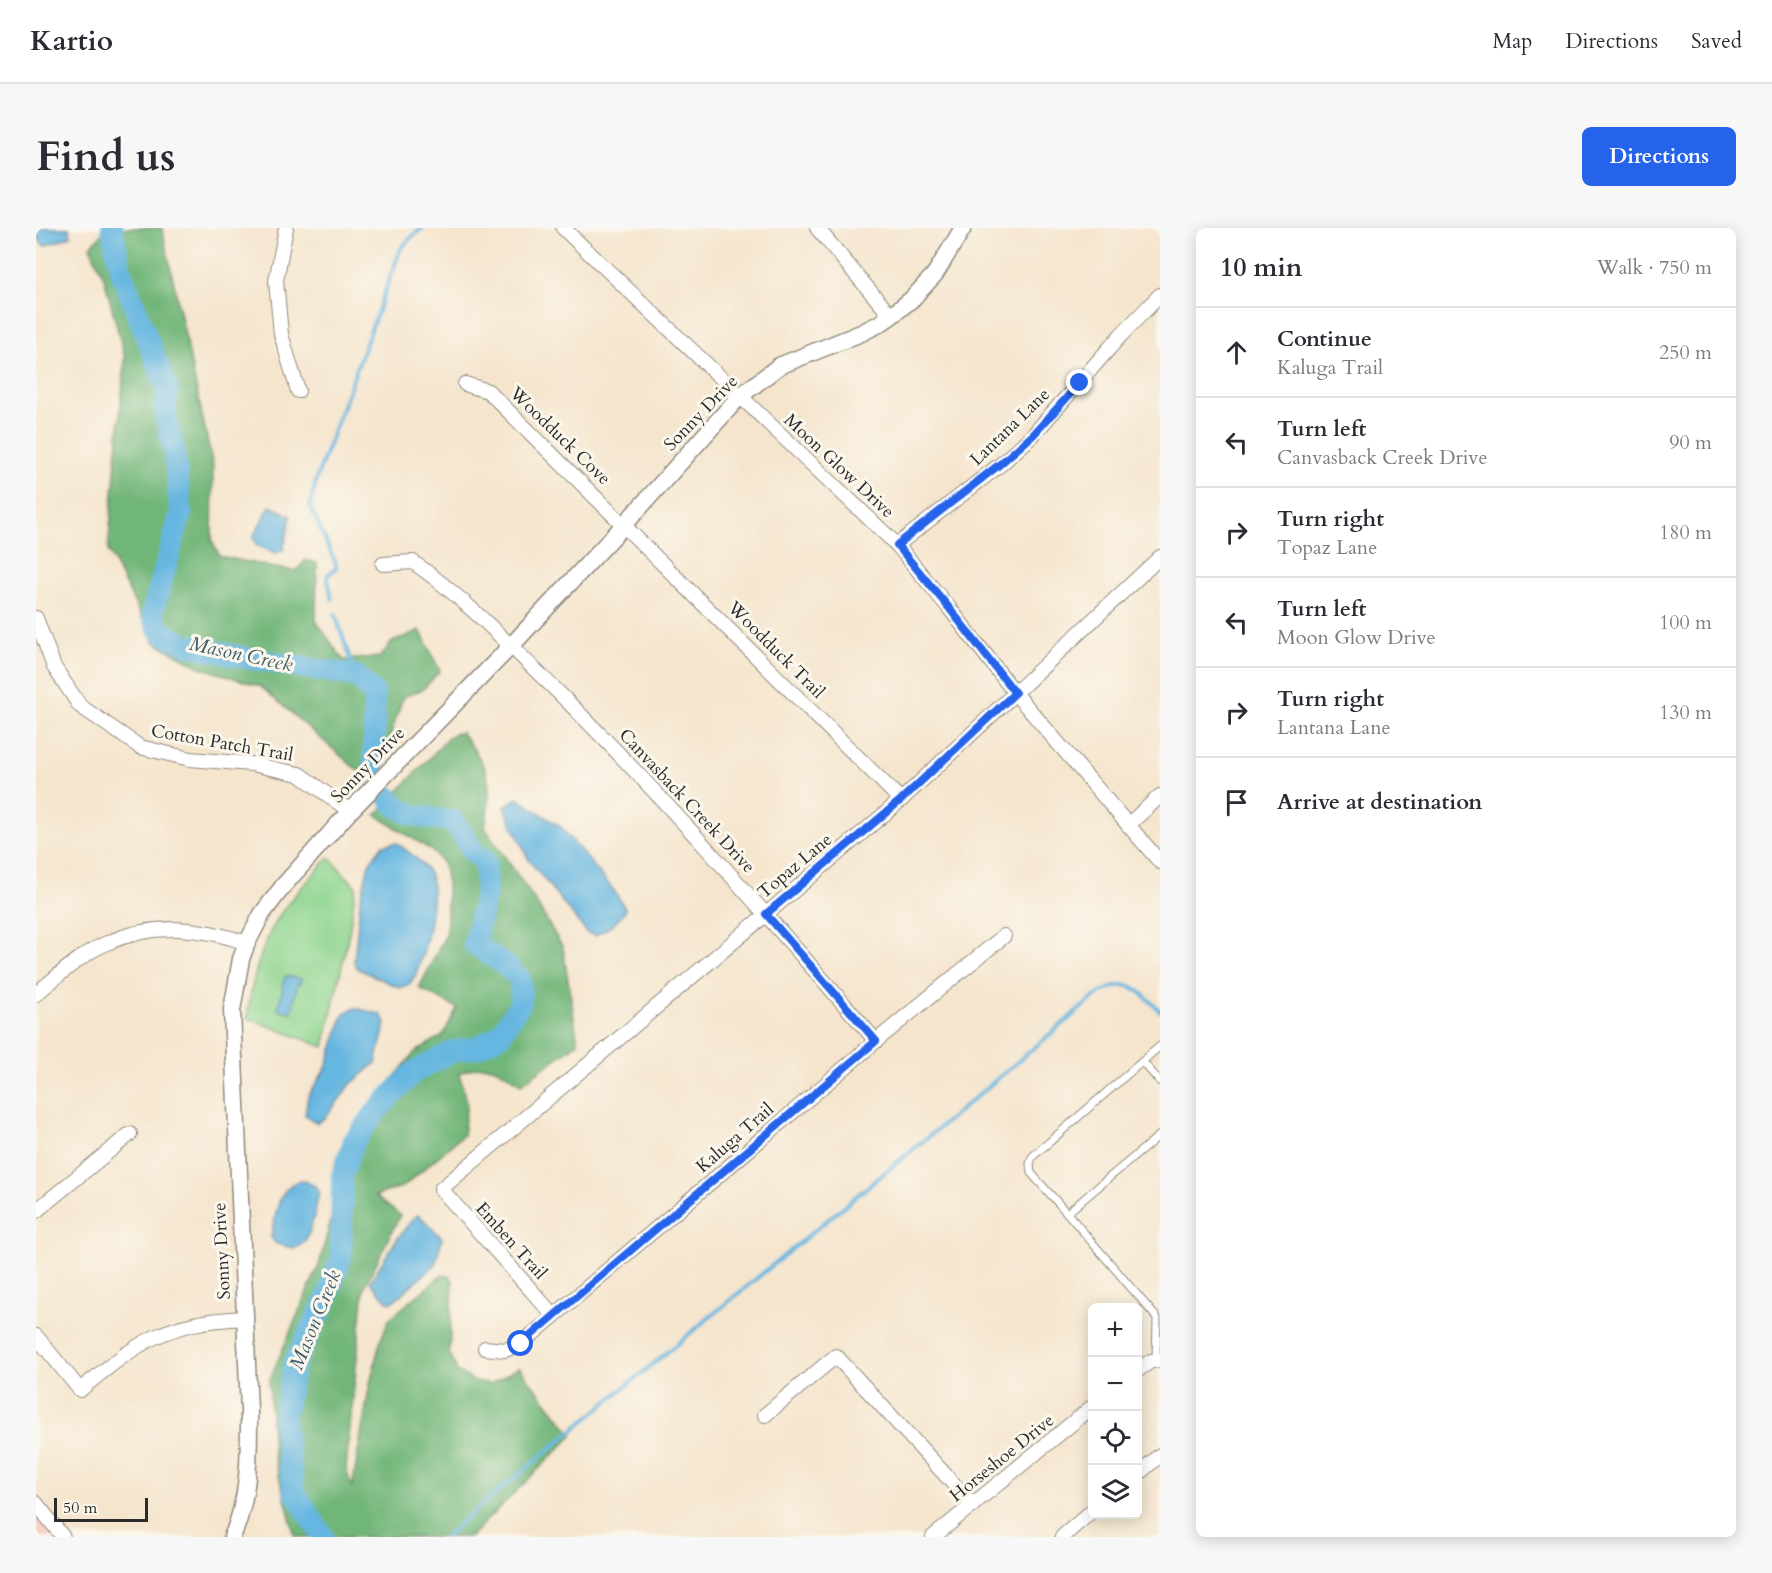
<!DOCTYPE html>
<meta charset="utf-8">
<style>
body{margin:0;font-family:Cardo,serif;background:#f7f7f7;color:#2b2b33}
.controls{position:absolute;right:18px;bottom:18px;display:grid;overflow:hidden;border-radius:9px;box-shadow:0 3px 15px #0003}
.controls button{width:54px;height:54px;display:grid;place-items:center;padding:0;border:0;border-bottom:2px solid #e1e1e2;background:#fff;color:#2b2b33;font:30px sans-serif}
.scale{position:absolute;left:18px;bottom:15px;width:94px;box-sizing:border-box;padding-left:6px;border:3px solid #2b2b2b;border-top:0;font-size:16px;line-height:21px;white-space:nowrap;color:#2b2b2b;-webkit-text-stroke:4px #fbf7ec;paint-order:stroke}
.stop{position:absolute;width:18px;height:18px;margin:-14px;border:4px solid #2563eb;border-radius:50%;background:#fff}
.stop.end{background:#2563eb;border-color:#fff;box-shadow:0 2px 6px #0008}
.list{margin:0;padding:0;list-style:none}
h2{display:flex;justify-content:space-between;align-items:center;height:78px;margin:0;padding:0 24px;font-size:26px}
h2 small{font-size:20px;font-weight:400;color:#7c7c81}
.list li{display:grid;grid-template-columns:39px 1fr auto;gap:18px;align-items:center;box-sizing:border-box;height:90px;padding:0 24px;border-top:2px solid #e1e1e2}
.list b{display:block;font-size:22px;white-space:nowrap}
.list p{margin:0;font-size:20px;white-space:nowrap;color:#7c7c81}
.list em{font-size:20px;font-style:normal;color:#7c7c81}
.icon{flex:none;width:33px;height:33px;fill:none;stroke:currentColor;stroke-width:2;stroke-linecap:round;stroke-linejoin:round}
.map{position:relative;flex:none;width:1124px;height:1309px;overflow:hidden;border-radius:9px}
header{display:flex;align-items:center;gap:36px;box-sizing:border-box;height:84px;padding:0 30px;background:#fff;border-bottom:2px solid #e1e1e2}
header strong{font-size:28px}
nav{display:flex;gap:33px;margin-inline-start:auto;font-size:21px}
.intro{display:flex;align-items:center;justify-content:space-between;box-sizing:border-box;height:144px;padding:0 36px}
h1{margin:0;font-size:42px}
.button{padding:15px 27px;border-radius:9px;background:#2563eb;color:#fff;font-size:21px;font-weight:700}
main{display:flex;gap:36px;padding:0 36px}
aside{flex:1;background:#fff;border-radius:9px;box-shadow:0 3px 15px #0003}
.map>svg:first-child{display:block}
</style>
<header>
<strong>Kartio</strong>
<nav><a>Map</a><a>Directions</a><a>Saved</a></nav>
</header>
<div class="intro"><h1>Find us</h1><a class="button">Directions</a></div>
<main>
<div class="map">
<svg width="1124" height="1309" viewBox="0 0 1124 1309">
<rect width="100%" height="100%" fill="#fbf7ec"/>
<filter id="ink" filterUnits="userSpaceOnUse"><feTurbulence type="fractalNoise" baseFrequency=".0167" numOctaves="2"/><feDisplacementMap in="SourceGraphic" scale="12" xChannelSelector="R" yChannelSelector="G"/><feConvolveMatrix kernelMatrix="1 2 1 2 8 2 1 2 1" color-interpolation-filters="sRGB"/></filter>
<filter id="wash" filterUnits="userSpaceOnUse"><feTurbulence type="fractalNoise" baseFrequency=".008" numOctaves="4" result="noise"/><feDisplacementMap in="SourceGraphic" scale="24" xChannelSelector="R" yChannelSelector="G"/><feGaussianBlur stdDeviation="1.35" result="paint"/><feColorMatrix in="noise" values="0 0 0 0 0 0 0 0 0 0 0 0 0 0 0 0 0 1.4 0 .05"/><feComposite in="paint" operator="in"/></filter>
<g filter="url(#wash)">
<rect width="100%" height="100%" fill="#f5e5cd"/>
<polygon fill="#f7d1c7" points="0,1278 25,1309 0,1309"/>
<path fill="#8cd48e" stroke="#5c805c" stroke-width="1.5" d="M293,629L320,659L312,710L288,819L211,790C216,749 227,707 253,674C266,659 280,644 293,629Z"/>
<g fill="#71b679" stroke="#4e7052" stroke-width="1.5">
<polygon points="71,0 126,0 177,238 176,313 184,328 235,339 260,343 270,332 281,335 280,393 307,432 344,429 356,414 384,402 404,443 387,461 367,469 348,527 327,547 224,458 166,440 118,414 72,322 89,130 68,50 54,19"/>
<path d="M425,504C455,543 457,551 449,600L498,671L527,720L542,815L485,856C457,838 456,832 423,845L431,875L427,907L368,958L339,968L364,987L328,1060L310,1240L316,1260L334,1155L344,1114L353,1091L406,1047L414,1048L417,1053L413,1126L422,1144L438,1153L455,1156L483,1139L537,1207L434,1309H259L237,1225L233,1153L283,1037L296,987L303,930L311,906L379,824L407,807L421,780L383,760L411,704V655L407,635L395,622L340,587L415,507Z"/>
</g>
<g fill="#65b6e0" stroke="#487086" stroke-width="1.5">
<polygon points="0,0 33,0 35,8 8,18 0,7"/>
<polygon points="234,278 255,288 247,323 239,325 220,317 217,309"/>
<polygon points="481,570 525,599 579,664 590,682 577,697 559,708 551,705 493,632 468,579"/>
<path d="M361,615C372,624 388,634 394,648C402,666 388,743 373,756C370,758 367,758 364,760L322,741L318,734L324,674L333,636L347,617Z"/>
<polygon points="249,748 265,751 264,756 261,756 256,784 242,782"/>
<polygon points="319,780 344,786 350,794 340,835 315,856 289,890 281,895 269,887 272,868 290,840 308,785"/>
<path d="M266,952L279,958L283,964C280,978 275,1019 258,1020C252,1020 244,1016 239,1015L235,1009C240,987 241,957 266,952Z"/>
<polygon points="383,987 406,1010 399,1037 355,1075 350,1072 334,1054 359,1014 378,989"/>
</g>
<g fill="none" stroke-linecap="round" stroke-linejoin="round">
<g stroke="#65b6e0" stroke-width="4">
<polyline points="296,371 291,348 300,340 300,336 274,278 281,249 365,20 381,4 387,0"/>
<polyline points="299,386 320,448"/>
<path d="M410,1309L429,1291L921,885L1057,770C1091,747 1098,757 1124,783"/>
</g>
<g stroke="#65b6e0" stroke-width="22">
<polyline points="76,0 85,44 132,163 128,182 138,223 145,285 116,386 124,404 152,417 205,429 320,448 338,465 338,541"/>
<path d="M287,1309L258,1263L247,1193L258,1135L290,1072L305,1029L306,947L318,913L342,881L378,844L417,823L442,819L464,807L485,774L484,751L469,737L438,716L450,664L449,633L436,623L428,608L417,593C394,590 364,590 352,568"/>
</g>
</g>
</g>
<g filter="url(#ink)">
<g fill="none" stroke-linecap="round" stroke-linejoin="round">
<defs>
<g id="service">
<polyline points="1107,834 1124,854"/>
<polyline points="1031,985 995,945 994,936 996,929 1124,818"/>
<polyline points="1120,1132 1121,1090 1031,985 1124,907"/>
</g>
<g id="minor">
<polyline points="250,0 240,53 245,106 262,163"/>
<polyline points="527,0 861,317 914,381 979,465 1124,634"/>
<polyline points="781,0 855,88"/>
<polyline points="429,156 452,163 865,572"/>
<polyline points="861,317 965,236 997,207 1085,107 1124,67"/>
<path d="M347,336L377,334C430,371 475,419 522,464C634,575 737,694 840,813"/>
<polyline points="0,390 18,439 44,478 104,519 154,531 215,536 263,546 314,583"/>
<polyline points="1092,597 1124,568"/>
<path d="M0,766C22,748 45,726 71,715C119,694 164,699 211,715"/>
<polyline points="0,983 94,906"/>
<polyline points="518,1088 405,961 865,572 1124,329"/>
<path d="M0,1108L44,1162C104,1113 128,1094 209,1090"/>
<polyline points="449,1120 469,1122 485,1116 840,813 968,708"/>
<polyline points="1102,1142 1115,1133 1124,1132"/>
<polyline points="729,1187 800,1128 937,1277"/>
<polyline points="1102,1246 1124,1227"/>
<polyline points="0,1275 27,1309"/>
<polyline points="897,1309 1056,1179"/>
<polyline points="1026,1309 1056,1283"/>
</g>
<path id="tertiary" d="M196,1309C214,1269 213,1225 213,1182L196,782L205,731L211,715L226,686L248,657L314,583L475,418L588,297L703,169L743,138L825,105L843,96L855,88L876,71L899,46L927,0"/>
</defs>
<use href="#service" stroke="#90887c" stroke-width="9"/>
<use href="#minor" stroke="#90887c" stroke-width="16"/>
<use href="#tertiary" stroke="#90887c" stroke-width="19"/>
<use href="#service" stroke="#fff" stroke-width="7"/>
<use href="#minor" stroke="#fff" stroke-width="14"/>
<use href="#tertiary" stroke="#fff" stroke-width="16"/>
</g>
</g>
<g fill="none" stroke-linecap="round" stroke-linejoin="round" filter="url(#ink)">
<polyline stroke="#2563eb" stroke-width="8" points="485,1116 840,813 730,686 865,572 979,465 914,381 861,317 964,236 997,207 1044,155"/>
</g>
<g text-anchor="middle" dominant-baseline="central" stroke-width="6" stroke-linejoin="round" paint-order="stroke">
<g font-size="18" fill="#2b2b2b" stroke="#fbf7ec">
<text transform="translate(665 185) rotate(-46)">Sonny Drive</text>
<text transform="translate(974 199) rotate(-44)">Lantana Lane</text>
<text transform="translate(524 208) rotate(44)">Woodduck Cove</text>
<text transform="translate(803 238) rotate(43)">Moon Glow Drive</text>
<text transform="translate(740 422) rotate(45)">Woodduck Trail</text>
<text transform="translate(186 515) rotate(10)">Cotton Patch Trail</text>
<text transform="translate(332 537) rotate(-46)">Sonny Drive</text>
<text transform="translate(651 573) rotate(47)">Canvasback Creek Drive</text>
<text transform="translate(759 638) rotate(-40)">Topaz Lane</text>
<text transform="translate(699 910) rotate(-41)">Kaluga Trail</text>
<text transform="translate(475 1013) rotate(48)">Emben Trail</text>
<text transform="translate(186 1023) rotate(-93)">Sonny Drive</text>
<text transform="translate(966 1230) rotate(-39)">Horseshoe Drive</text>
</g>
<g font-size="20" font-style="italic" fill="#3f5c6a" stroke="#fbf7ec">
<text transform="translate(205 426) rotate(12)">Mason Creek</text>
<text transform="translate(279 1092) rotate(-68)">Mason Creek</text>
</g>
</g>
</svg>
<div class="controls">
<button>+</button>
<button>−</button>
<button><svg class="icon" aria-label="locate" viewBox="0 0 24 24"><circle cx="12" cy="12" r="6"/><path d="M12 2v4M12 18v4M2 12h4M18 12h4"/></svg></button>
<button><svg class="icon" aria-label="layers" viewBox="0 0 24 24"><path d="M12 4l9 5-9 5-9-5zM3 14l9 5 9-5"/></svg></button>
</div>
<div class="scale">50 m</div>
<div class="stop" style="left:485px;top:1116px"></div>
<div class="stop end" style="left:1044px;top:155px"></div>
</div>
<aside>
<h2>10 min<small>Walk · 750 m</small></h2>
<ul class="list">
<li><svg class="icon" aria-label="ahead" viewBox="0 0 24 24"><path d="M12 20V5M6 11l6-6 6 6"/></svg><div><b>Continue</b><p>Kaluga Trail</p></div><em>250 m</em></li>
<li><svg class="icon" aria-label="left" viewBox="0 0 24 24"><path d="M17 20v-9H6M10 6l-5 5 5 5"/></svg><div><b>Turn left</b><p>Canvasback Creek Drive</p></div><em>90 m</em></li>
<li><svg class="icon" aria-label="right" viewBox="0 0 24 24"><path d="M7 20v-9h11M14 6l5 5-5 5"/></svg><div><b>Turn right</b><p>Topaz Lane</p></div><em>180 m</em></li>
<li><svg class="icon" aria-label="left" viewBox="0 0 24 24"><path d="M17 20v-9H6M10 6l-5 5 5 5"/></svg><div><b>Turn left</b><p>Moon Glow Drive</p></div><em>100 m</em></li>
<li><svg class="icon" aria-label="right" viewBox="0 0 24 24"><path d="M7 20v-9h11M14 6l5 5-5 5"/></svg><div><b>Turn right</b><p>Lantana Lane</p></div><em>130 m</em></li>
<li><svg class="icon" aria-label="arrive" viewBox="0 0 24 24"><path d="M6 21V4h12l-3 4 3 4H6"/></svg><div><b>Arrive at destination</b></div></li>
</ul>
</aside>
</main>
